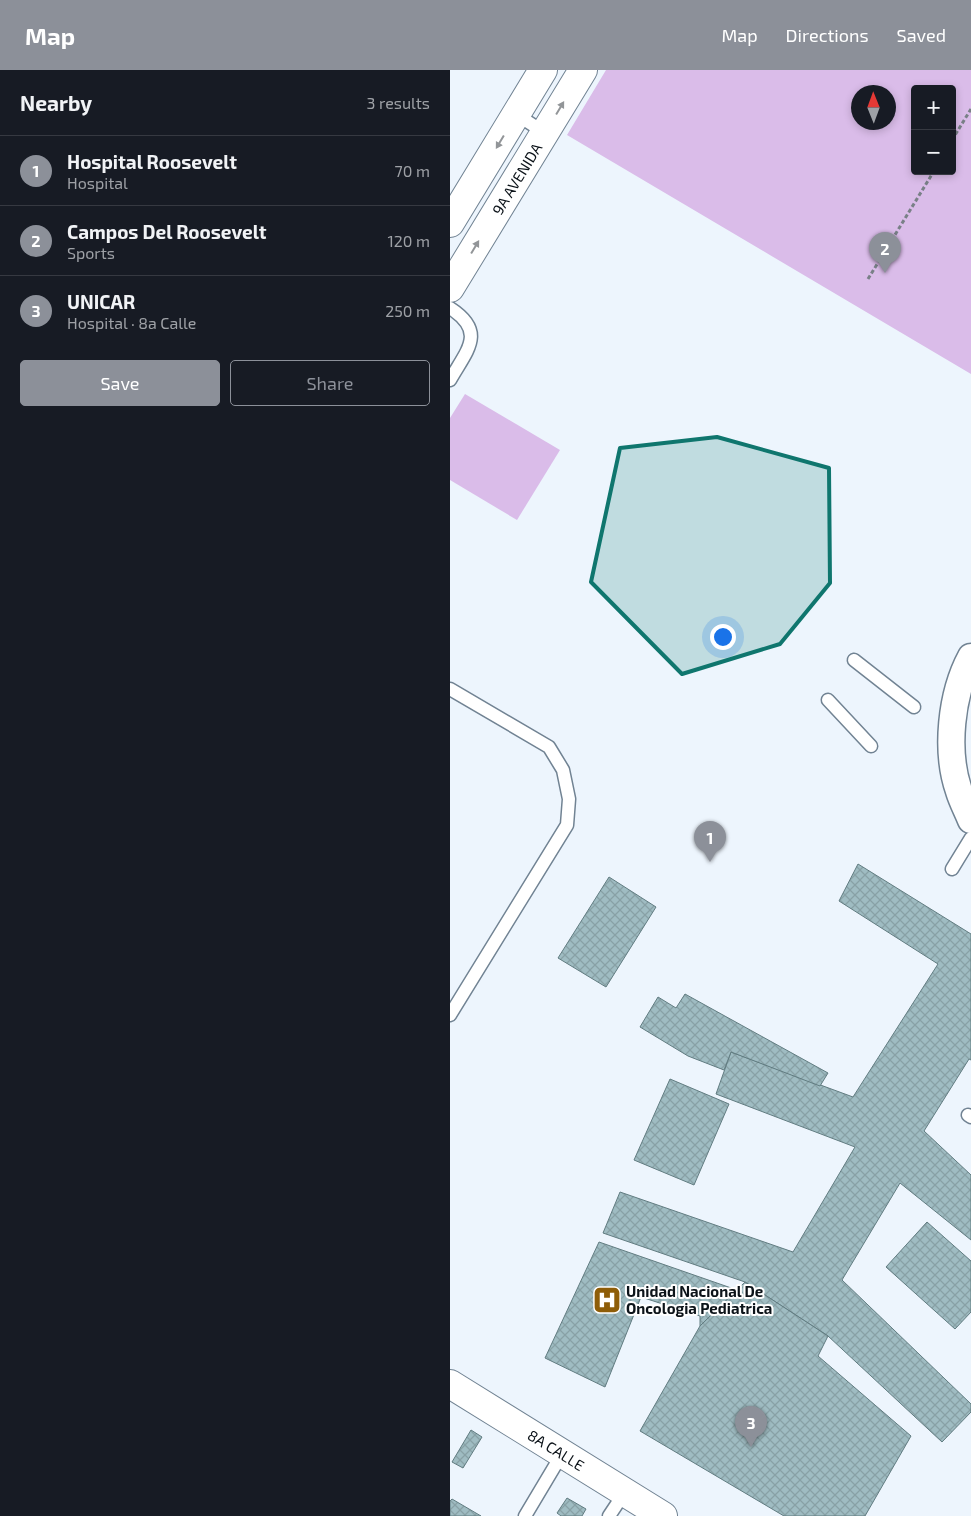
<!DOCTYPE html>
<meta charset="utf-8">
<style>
body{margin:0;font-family:"Exo 2",sans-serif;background:#242831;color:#f1f3f6}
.controls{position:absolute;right:15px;top:15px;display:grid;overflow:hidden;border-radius:5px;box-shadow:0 2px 8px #0003}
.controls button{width:45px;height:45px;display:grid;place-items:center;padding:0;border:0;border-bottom:1px solid #363941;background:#171b24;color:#f1f3f6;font:25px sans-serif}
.compass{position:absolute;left:401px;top:15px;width:45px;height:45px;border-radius:50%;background:#171b24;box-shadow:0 2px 8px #0003;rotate:359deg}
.you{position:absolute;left:272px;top:566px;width:18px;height:18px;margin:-12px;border:4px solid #fff;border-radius:50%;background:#1a73e8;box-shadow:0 0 0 8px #1a73e833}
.badge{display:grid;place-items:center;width:32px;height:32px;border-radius:50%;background:#8c9099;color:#fff;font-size:16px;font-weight:700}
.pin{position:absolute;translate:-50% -41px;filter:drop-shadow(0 1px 2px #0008)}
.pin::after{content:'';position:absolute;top:26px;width:18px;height:15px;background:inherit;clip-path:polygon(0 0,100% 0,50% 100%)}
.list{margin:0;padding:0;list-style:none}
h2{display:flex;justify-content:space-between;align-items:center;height:65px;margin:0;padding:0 20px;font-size:21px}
h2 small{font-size:16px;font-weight:400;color:#9ea1a6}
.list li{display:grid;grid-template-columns:32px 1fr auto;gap:15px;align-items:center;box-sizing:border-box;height:70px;padding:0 20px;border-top:1px solid #363941}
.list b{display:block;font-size:19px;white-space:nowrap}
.list p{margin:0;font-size:16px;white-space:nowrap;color:#9ea1a6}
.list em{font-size:16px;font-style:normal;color:#9ea1a6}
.actions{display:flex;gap:10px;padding:15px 20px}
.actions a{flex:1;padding:11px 0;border:1px solid #8c9099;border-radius:5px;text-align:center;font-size:18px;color:#8c9099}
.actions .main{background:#8c9099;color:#fff}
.map{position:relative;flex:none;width:521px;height:1446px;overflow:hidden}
header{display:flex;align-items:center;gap:30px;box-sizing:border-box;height:70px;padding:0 25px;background:#8c9099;color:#fff}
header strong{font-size:24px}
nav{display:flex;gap:28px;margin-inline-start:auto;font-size:18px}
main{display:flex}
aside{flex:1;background:#171b24}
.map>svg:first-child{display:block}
</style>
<header>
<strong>Map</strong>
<nav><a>Map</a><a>Directions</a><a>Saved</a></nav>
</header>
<main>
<aside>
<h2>Nearby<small>3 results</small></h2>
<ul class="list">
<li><span class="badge">1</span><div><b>Hospital Roosevelt</b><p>Hospital</p></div><em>70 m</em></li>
<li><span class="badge">2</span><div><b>Campos Del Roosevelt</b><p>Sports</p></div><em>120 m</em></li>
<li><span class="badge">3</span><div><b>UNICAR</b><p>Hospital · 8a Calle</p></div><em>250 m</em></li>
</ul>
<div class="actions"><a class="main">Save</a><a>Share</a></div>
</aside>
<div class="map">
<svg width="521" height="1446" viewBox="0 0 521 1446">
<defs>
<pattern id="building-cross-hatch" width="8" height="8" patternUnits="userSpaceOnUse" patternTransform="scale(1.25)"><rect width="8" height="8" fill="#9fbcc2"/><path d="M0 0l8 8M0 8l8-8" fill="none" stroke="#88a1a6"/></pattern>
</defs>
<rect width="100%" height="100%" fill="#edf5fd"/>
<g fill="#dabce9" fill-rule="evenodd">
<path d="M156,0H521V304L117,65ZM465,19H502V101H465ZM408,22H438V52H408Z"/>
<polygon points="15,324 110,380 67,450 0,410 0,348"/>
</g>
<g fill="url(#building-cross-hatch)" stroke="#617c81">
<polygon points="408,794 521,864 521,990 519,989 474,1061 521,1105 521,1170 450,1113 392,1210 521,1334 521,1342 492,1372 378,1266 295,1212 153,1163 170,1122 343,1182 405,1077 266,1024 281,982 403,1027 488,894 389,831"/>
<polygon points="159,807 206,837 156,917 108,888"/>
<polygon points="235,924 378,1003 370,1016 281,982 274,1000 238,986 190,957 208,927 226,938"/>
<polygon points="220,1009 279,1034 244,1115 184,1090"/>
<polygon points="477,1152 521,1191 521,1242 505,1259 436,1197"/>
<polygon points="149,1172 287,1220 250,1256 250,1246 191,1227 155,1317 95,1288"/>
<polygon points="295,1212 378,1266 368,1286 461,1366 415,1446 334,1446 190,1361 250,1256"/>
<polygon points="21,1360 32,1367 13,1398 2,1392"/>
<polygon points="117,1428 136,1439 132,1446 111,1446 107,1443"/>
<polygon points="2,1429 31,1446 0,1446 0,1431"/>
</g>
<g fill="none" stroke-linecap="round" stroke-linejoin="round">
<defs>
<g id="service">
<polyline points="66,44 95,63"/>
<path d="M0,238C37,262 17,280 0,310"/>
<polyline points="404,590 464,637"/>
<polyline points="0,619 99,677 113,700 119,729 117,755 0,945"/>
<polyline points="378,630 421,676"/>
<polyline points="502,799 521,768"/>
<polyline points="518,1045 521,1047"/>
<polyline points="75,1446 112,1384"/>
<polyline points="159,1446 175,1422"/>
</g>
<path id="minor" d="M521,587C501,624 495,681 509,721C512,731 517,740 521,750"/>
<g id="tertiary">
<path id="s1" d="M0,1314L213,1446"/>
</g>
<g id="secondary">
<polyline points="0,153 93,0"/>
<path id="s2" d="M0,218L133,0"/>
</g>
</defs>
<use href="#service" stroke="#718393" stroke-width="15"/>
<use href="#minor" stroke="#718393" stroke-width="29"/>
<use href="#tertiary" stroke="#718393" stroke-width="30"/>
<use href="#secondary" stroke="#718393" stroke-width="30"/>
<g stroke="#798087" stroke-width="3" stroke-dasharray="4 2.5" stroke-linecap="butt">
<polyline points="502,70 521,39"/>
<polyline points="418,209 484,101"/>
</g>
<use href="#service" stroke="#fff" stroke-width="12"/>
<use href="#minor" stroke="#fff" stroke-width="26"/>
<use href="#tertiary" stroke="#fff" stroke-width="28"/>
<use href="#secondary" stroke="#fff" stroke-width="28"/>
</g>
<defs><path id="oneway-solid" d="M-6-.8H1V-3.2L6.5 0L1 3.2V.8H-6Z" transform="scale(1.25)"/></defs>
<g fill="#929598">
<use href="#oneway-solid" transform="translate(110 38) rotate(-59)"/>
<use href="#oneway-solid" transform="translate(50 72) rotate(121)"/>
<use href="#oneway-solid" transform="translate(25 177) rotate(-59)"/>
</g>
<path fill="#0f766e" fill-opacity="0.2" stroke="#0f766e" stroke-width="4" stroke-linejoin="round" d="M267,367L379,398L380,513L330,574L232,604L141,512L170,378Z"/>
<defs>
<symbol id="hospital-square" viewBox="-11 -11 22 22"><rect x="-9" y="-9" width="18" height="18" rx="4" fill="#8e5d08" stroke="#fff"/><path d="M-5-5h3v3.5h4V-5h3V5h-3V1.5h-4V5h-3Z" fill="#fff"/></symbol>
</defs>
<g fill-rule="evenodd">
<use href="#hospital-square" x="141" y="1214" width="32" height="32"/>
</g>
<g text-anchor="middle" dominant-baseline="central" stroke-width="4" stroke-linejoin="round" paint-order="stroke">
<g font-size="15" fill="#0c1319" stroke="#fff">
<text stroke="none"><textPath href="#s2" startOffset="128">9A AVENIDA</textPath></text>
<text stroke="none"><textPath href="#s1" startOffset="125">8A CALLE</textPath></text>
</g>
<g font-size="15" font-weight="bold" fill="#0c1319" stroke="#fff" text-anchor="start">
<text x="176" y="1221">Unidad Nacional De<tspan x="176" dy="17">Oncologia Pediatrica</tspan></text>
</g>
</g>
</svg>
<div class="controls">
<button>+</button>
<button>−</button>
</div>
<svg class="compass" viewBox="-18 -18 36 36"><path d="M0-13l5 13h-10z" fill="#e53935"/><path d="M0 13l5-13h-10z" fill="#9ea1a6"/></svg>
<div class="you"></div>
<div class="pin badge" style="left:260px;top:792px">1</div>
<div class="pin badge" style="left:435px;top:203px">2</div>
<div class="pin badge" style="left:301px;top:1377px">3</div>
</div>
</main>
